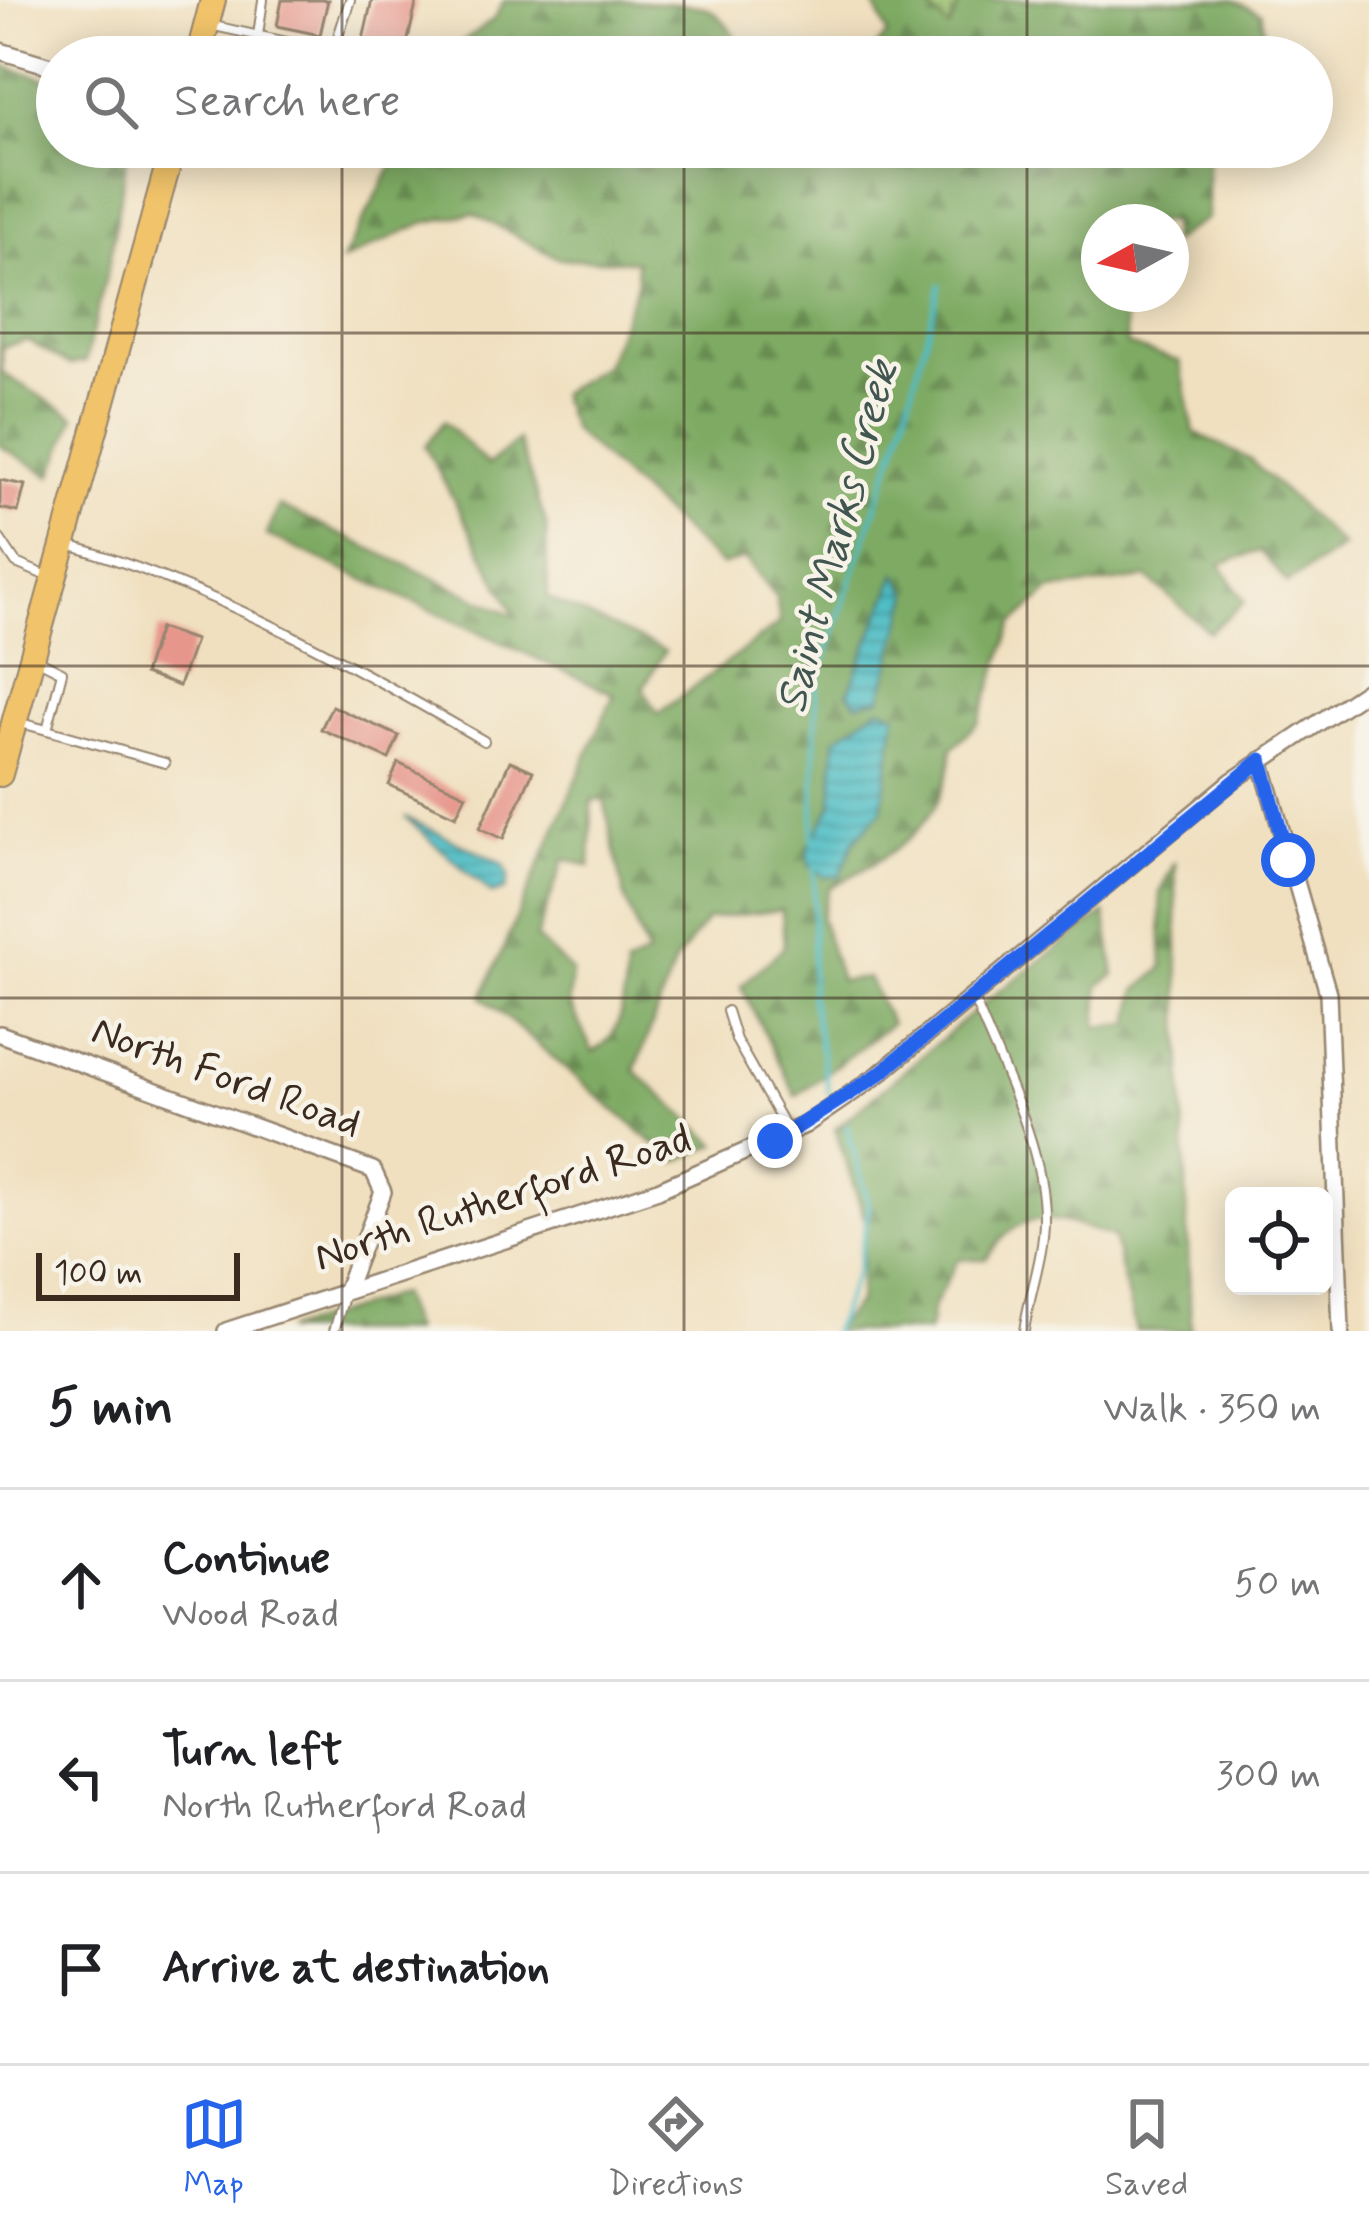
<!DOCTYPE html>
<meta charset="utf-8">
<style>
body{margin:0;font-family:Mynerve,sans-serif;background:#f2f2f2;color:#202124}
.controls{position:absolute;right:36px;bottom:36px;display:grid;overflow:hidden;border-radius:18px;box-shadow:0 6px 30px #0003}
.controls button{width:108px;height:108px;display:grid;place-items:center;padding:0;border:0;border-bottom:3px solid #e0e0e0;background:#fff;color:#202124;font:60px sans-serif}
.compass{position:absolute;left:1081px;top:204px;width:108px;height:108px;border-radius:50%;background:#fff;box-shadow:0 6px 30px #0003;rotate:262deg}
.scale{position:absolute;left:36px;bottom:30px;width:204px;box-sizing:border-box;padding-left:12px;border:6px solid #3b2a1e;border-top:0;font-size:33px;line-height:42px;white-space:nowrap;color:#3b2a1e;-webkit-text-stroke:9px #f7f3e8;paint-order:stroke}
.stop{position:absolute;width:36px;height:36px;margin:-27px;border:9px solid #2563eb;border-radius:50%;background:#fff}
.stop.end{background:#2563eb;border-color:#fff;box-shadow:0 3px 12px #0008}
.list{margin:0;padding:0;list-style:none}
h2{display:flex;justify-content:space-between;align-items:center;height:156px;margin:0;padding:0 48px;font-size:51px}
h2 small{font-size:39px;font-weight:400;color:#757577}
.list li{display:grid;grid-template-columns:78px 1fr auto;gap:36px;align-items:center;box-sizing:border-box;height:192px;padding:0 48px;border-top:3px solid #e0e0e0}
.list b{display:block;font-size:45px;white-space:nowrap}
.list p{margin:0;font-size:39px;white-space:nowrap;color:#757577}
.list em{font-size:39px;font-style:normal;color:#757577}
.icon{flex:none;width:66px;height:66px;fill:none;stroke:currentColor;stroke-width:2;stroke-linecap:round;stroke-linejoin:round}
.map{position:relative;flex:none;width:1369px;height:1331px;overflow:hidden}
.search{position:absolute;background:#fff;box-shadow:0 6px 30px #0003;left:36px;right:36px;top:36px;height:132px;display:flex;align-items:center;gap:30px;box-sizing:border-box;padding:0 42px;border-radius:66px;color:#757577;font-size:45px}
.sheet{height:732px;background:#fff}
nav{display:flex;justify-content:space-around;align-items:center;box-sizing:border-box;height:168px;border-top:3px solid #e0e0e0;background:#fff;font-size:33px;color:#757577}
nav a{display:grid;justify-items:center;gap:6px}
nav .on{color:#2563eb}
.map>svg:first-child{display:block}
</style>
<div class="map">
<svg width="1369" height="1331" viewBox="0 0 1369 1331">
<defs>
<pattern id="grass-tufts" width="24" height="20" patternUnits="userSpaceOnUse" patternTransform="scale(3)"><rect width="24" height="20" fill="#9ec571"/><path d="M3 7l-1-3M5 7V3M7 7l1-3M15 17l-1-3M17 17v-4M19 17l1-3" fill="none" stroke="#82a05c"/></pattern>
<pattern id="forest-firs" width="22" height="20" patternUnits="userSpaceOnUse" patternTransform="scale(3)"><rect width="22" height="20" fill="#7eaa63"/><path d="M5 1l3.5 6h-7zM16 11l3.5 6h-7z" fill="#688b51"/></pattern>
<pattern id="water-rules" width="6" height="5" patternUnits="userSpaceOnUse" patternTransform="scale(3)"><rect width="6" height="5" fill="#4ebdc5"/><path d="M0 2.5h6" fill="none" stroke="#429a9f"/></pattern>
</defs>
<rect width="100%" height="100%" fill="#f7f3e8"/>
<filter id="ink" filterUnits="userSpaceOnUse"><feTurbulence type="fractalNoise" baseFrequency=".00833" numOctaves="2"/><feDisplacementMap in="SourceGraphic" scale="24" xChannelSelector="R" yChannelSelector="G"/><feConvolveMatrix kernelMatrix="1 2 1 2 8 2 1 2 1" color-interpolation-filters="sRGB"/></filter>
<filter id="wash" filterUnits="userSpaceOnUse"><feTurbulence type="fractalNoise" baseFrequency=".004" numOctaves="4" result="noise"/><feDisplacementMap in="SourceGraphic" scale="48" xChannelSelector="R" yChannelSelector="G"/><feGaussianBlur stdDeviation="2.7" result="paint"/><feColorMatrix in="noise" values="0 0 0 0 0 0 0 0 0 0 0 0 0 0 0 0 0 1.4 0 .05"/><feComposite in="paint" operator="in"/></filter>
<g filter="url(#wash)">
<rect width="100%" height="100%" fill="#f0e0c0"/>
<polygon fill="url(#grass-tufts)" stroke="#6c7848" stroke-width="3" points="920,0 961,0 961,2 949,29"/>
<g fill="url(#forest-firs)" stroke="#5c6a40" stroke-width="3" fill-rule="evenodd">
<path d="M504,0C554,0 660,0 704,7C723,14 739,40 747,57H441L494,19Z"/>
<polygon points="872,0 920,0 949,28 961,0 1232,0 1261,13 1269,57 868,57 888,34"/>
<polygon points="0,65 57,82 57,147 128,147 110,260 85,362 69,365 27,340 2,347 2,373 75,417 52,476 0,446"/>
<path d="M402,147H1242L1207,156V218L1171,242V222H1099V294H1122L1127,345L1180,362L1194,432L1249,459L1343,547L1287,583L1260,551L1220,564L1245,602L1209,632L1148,578L1051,590L1013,624L979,722L952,748C946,827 892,855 829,888L821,918L840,981L868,978L891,1024L796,1096L741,986L784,947L782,910L707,919L675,962L635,1071L717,1144L676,1162L482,997L614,694L267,535L279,506L516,616L425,446L444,421L488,465L518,440L546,524L548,598L665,651L643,688L658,714L780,623L776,597L745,559L721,565L572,430L559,394L605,365L637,284L636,261L560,259L473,213L423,223L342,261ZM604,800L625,899L647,955L626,967C624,999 624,1035 593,1052L569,1003L572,972L536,938L564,859L590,866L592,801Z"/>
<path d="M1175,861L1191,1331H1136L1113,1237C1057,1220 1025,1199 986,1259H958L932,1309L929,1331H832L858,1302L865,1220L835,1129L989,999L1105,913L1115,975L1099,985L1098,1027L1131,1024L1137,990L1163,968L1160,892Z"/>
<polygon points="399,1294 413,1331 286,1331 287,1330"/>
</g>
<g fill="url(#water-rules)" stroke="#447472" stroke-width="3">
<polygon points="897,574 910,594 881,698 857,703 848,693"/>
<polygon points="880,707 896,714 882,810 854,841 840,876 826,877 809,865 808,848 832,805 835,739"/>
<polygon points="405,817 503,864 509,876 506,889 492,894"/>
</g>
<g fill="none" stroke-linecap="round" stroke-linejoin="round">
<g stroke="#4ebdc5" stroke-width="4.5">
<polyline points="813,842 817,681 900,436 940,285"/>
<polyline points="815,865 811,996 829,1094"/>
<polyline points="833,1331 857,1270 869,1206 847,1126"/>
</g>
</g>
<g id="blocks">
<g fill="#e7968c">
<polygon points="282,0 328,0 320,35 277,26"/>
<polygon points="372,0 417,0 404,57 359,57"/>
<polygon points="0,480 25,485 18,512 0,508"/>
<polygon points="159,628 195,640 179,686 144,674"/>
<polygon points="332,706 399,736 389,759 321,729"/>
<polygon points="510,761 533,771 503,839 480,828"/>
<polygon points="398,763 466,795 456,816 389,785"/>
</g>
</g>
</g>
<g filter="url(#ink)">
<use href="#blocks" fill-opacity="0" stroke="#96856f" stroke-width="3"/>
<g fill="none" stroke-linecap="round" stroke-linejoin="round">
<defs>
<g id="service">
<polyline points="214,26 333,52 350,0"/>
<polyline points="258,35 263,0"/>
<polyline points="0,539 16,563 47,576"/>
<path d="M65,544C212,586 353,665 484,741"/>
<polyline points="17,722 47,730 62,672 34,658"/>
<polyline points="47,730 165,763"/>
<path d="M973,997C1000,1065 1045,1146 1044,1220C1044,1256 1029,1295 1024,1331"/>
<polyline points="727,1011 736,1040 788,1132"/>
<polyline points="334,1331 346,1290"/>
</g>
<g id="minor">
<polyline points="0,51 57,68"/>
<polyline points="1261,760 1328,993 1341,1331"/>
<polyline points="0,1034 373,1170 383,1192 346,1289"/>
<polyline points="226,1331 658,1190 805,1125 878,1075 1232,781 1369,689"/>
</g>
<g id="primary">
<polyline points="198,57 213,0"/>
<polyline points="0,774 173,147"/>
</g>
</defs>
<use href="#service" stroke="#96856f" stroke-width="12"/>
<use href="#minor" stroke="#96856f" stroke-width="20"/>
<use href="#primary" stroke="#96856f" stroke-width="28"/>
<use href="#service" stroke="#fff" stroke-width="8"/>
<use href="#minor" stroke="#fff" stroke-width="15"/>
<use href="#primary" stroke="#f1c36a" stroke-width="24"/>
</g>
</g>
<g fill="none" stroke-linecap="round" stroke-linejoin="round" filter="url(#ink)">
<polyline stroke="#2563eb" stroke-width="15" points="775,1141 878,1075 1261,760 1288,860"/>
</g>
<path fill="none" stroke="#3b2a1e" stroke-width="3" stroke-opacity="0.55" d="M342,0V57M684,0V57M1027,0V57M342,147V1331M684,147V1331M1027,147V1331M0,333H1369M0,666H1369M0,998H1369"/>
<g text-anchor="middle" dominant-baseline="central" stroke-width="9" stroke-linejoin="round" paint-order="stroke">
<g font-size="42" fill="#3b2a1e" stroke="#f7f3e8">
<text transform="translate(226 1078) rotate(20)">North Ford Road</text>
<text transform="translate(503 1199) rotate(-18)">North Rutherford Road</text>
</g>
<g font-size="45" font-style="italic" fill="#415650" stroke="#f7f3e8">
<text transform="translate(838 537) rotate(-75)">Saint Marks Creek</text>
</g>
</g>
</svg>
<div class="controls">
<button><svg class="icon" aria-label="locate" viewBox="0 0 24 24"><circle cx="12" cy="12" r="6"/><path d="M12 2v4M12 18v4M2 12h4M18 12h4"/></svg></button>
</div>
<svg class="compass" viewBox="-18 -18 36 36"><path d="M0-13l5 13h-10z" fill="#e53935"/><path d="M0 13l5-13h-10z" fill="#757577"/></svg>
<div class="scale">100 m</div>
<div class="stop" style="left:1288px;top:860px"></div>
<div class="stop end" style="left:775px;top:1141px"></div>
<div class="search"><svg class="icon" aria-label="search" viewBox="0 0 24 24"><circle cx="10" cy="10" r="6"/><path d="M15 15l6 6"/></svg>Search here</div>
</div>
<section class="sheet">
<h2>5 min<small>Walk · 350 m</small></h2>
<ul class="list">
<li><svg class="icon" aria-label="ahead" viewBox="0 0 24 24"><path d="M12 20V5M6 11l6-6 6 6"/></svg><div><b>Continue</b><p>Wood Road</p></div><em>50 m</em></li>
<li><svg class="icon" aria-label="left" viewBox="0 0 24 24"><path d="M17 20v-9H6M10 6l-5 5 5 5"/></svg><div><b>Turn left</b><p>North Rutherford Road</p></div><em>300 m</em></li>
<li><svg class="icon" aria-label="arrive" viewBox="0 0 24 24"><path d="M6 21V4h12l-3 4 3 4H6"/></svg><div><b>Arrive at destination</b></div></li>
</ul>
</section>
<nav>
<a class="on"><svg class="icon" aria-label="map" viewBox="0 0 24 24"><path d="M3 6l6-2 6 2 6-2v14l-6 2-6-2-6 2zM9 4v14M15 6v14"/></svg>Map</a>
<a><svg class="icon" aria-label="directions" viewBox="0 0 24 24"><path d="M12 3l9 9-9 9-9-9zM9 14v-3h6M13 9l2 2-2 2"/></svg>Directions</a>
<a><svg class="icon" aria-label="saved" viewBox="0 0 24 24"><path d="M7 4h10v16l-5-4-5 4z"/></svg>Saved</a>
</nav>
